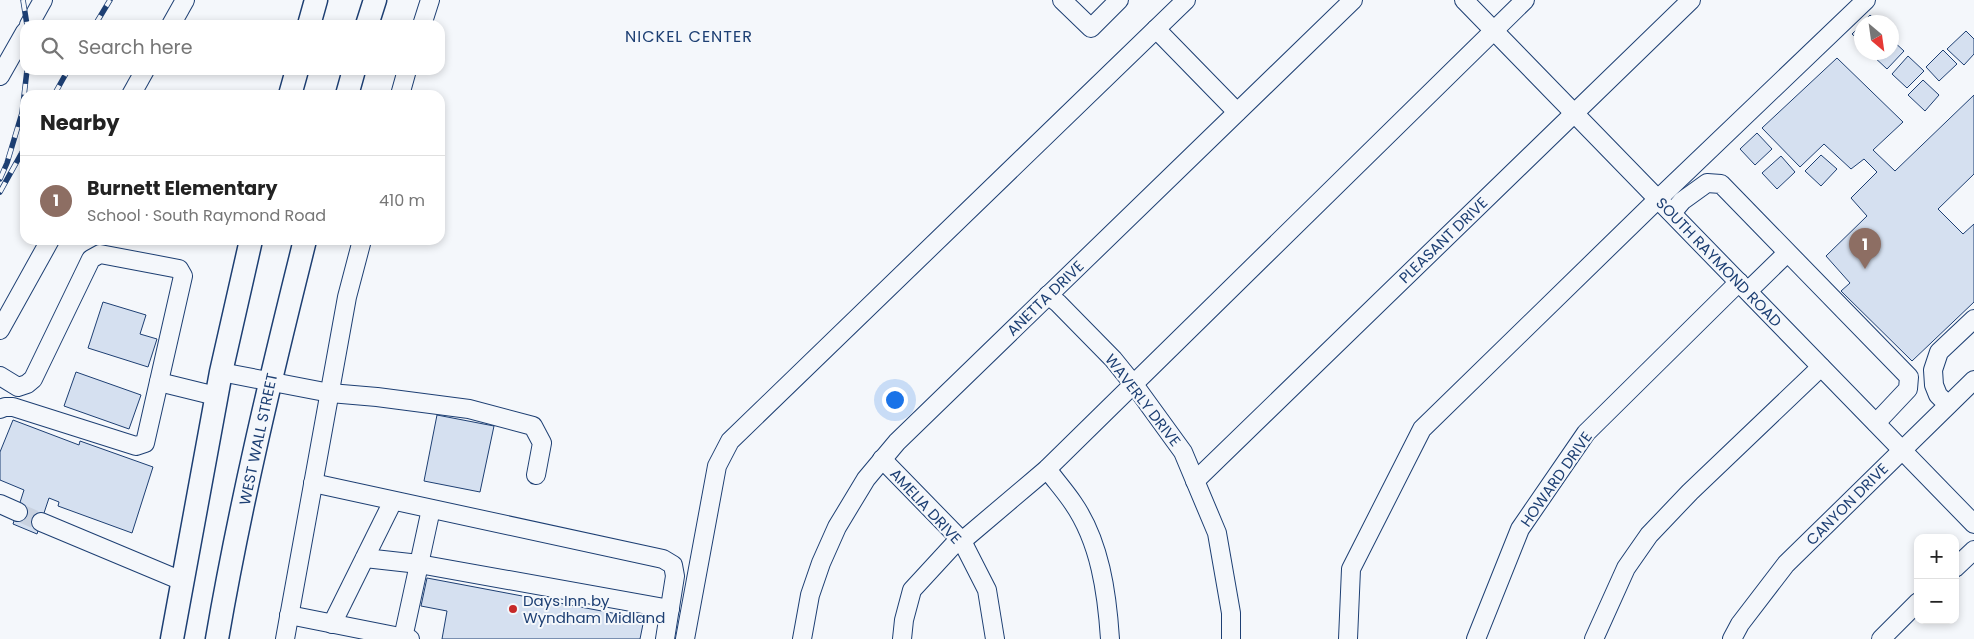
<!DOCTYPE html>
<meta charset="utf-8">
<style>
body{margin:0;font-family:Poppins,sans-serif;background:#f6f6f6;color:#222}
.controls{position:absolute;right:15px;bottom:15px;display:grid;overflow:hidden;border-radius:10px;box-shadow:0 2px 8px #0003}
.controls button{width:45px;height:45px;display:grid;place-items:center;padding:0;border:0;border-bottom:1px solid #e0e0e0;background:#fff;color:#222;font:25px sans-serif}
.compass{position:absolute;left:1854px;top:15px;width:45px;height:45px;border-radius:50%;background:#fff;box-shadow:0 2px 8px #0003;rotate:151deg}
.you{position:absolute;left:894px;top:399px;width:18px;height:18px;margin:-12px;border:4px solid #fff;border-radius:50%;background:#1a73e8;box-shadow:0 0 0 8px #1a73e833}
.badge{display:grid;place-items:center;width:32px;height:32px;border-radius:50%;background:#111827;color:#fff;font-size:16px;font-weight:700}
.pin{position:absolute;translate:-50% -41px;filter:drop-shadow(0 1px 2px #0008)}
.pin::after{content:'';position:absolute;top:26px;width:18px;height:15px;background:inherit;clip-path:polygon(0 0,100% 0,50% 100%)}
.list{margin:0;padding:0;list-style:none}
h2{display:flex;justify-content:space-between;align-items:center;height:65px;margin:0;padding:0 20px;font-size:21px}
h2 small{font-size:16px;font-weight:400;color:#767676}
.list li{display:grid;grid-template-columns:32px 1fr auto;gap:15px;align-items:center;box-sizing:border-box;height:90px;padding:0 20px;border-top:1px solid #e0e0e0}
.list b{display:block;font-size:19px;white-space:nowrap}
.list p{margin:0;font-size:16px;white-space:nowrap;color:#767676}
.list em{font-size:16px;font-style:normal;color:#767676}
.icon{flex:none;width:28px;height:28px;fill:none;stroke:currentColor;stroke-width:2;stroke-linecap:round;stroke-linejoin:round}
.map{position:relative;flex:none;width:1974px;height:639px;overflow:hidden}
.search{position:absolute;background:#fff;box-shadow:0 2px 8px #0003;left:20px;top:20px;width:425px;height:55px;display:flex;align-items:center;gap:12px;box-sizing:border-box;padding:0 18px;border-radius:15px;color:#767676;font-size:19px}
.panel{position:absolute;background:#fff;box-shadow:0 2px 8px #0003;left:20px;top:90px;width:425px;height:155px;border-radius:15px}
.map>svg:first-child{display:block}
</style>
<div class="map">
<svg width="1974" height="639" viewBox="0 0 1974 639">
<rect width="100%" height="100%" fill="#f4f7fb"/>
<g fill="#d5e0f0" stroke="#1d3f73">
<polygon points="1870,15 1878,22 1863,22"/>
<polygon points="1862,24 1862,43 1852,34"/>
<polygon points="1966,31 1974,39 1974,54 1964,65 1947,49"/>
<polygon points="1892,40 1904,51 1887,69 1872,55 1875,52 1892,52"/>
<polygon points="1943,50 1957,64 1939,81 1926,67"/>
<polygon points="1908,56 1924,71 1907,88 1892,74"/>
<polygon points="1837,58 1903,122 1873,150 1895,171 1974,95 1974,174 1938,209 1963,234 1974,224 1974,302 1912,361 1841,291 1850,283 1826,256 1867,216 1851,198 1877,172 1864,159 1851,169 1824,144 1800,167 1762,128"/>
<polygon points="1923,80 1939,95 1925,111 1908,95"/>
<polygon points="1757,133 1772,149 1755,165 1740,149"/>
<polygon points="1821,155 1837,169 1821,186 1805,171"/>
<polygon points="1781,156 1795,172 1777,189 1762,173"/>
<polygon points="103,302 146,315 140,334 157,339 148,367 88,348"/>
<polygon points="76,372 141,395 129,429 64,406"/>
<polygon points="437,415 494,426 480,492 424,481"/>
<polygon points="13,420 79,445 80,441 153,467 132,533 58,506 59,502 49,498 37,534 13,524 24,490 0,480 0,452"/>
<polygon points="427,578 644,619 640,639 442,639 447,611 421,606"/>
</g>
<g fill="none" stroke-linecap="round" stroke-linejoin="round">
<polyline stroke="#c9d2e0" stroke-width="18" stroke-dasharray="18 9" stroke-linecap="butt" points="18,512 41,522"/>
<defs>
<g id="minor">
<polyline points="1062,0 1091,28 1119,0"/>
<polyline points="1464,0 1974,524"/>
<polyline points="29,25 43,0"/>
<polyline points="171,25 185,0"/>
<polyline points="422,25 430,0"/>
<polyline points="1156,29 1237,112"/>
<polyline points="0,76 25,32"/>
<polyline points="131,95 145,70"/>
<polyline points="400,95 407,70"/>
<polyline points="1672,213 1682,201 1707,183 1721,184 1909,377 1908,389 1876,423"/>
<polyline points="1748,291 1787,253"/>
<polyline points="1048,295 1058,303 1113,359 1138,390 1183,452 1217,533 1231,613 1231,639"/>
<polyline points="0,330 50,240"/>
<polyline points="221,372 330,393 377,397 469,409 533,426 542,443 536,475"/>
<polyline points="0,376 18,387 27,384 33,379 91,259 100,254 179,269 183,276 145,443 136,446 13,407 5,407 0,409"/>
<polyline points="159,382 216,396"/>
<polyline points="1948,405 1938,395 1934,385 1933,370 1939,352 1974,319"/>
<polyline points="882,459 962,541 987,590 995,639"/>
<path d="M1047,469C1055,480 1065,491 1073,503C1100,542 1107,593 1110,639"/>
<polyline points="1195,481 1691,0"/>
<polyline points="313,483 663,559 673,565 675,576 665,639"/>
<polyline points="0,504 18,512"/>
<polyline points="41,522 182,581"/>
<polyline points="962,541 1047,469 1525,0"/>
<polyline points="365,558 419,564 670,609"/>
<polyline points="1955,568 1974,550"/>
<polyline points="289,615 410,639"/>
<polyline points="332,624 393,501"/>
<polyline points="403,638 431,509"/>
<polyline points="285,639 347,297 362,240"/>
<polyline points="685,639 717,466 730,441 1186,0"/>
<polyline points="802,639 810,595 821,563 837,527 866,479 897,442 1353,0"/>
<polyline points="902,639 904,620 912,590 959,539"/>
<polyline points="1348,639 1351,569 1422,429 1658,199 1866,0"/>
<polyline points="1476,639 1520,529 1586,433 1739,282"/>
<polyline points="1594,639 1626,568 1649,535 1690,492 1821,367"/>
<polyline points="1732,639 1740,624 1786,564 1974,380"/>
<polyline points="1881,639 1918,602"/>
</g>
<g id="major">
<polyline points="309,25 316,0"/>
<polyline points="367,25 375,0"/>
<polyline points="290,95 297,70"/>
<polyline points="347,95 354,70"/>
<polyline points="172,639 221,372 251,240"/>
<path d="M217,639C240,505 272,372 305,240"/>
</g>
</defs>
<use href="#minor" stroke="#1d3f73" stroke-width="20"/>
<use href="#major" stroke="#1d3f73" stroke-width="25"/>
<use href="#minor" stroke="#f4f7fb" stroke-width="18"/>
<use href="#major" stroke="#f4f7fb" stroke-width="22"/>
<defs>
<g id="rail">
<polyline points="23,0 27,25"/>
<polyline points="95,25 110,0"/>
<polyline points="54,95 68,70"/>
<polyline points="0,179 7,163 22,113 27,70"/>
<polyline points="0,192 25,147"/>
</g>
</defs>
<use href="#rail" stroke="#1d3f73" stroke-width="5.5"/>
<use href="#rail" stroke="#f4f7fb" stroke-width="4" stroke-dasharray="11" stroke-linecap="butt"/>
</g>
<circle fill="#c62828" stroke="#f4f7fb" stroke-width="2" cx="513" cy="609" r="5"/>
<g text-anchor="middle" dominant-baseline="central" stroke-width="4" stroke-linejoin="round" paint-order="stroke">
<g font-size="15" fill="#1d3f73" stroke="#f4f7fb">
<text transform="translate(1443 240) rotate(-44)">PLEASANT DRIVE</text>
<text transform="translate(1719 262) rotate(46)">SOUTH RAYMOND ROAD</text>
<text transform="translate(1045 298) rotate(-44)">ANETTA DRIVE</text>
<text transform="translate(1143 400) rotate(52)">WAVERLY DRIVE</text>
<text transform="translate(258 439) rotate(-78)">WEST WALL STREET</text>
<text transform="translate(1556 479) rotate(-55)">HOWARD DRIVE</text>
<text transform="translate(1847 504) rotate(-45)">CANYON DRIVE</text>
<text transform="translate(926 506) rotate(47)">AMELIA DRIVE</text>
</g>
<g font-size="15" fill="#1d3f73" stroke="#f4f7fb" text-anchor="start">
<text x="523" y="600">Days Inn by<tspan x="523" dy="17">Wyndham Midland</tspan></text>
</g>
<g font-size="16" letter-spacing="1" fill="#1d3f73" stroke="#f4f7fb">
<text x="689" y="36">NICKEL CENTER</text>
</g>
</g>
</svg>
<div class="controls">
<button>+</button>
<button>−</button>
</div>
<svg class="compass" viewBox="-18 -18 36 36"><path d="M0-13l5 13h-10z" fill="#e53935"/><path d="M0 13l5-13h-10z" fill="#767676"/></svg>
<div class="you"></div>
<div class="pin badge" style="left:1865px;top:269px;background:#8d6e63">1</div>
<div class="search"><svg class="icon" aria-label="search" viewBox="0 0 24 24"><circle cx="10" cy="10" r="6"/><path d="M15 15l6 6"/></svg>Search here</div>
<section class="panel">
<h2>Nearby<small></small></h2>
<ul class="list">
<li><span class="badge" style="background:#8d6e63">1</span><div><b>Burnett Elementary</b><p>School · South Raymond Road</p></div><em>410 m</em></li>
</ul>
</section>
</div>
